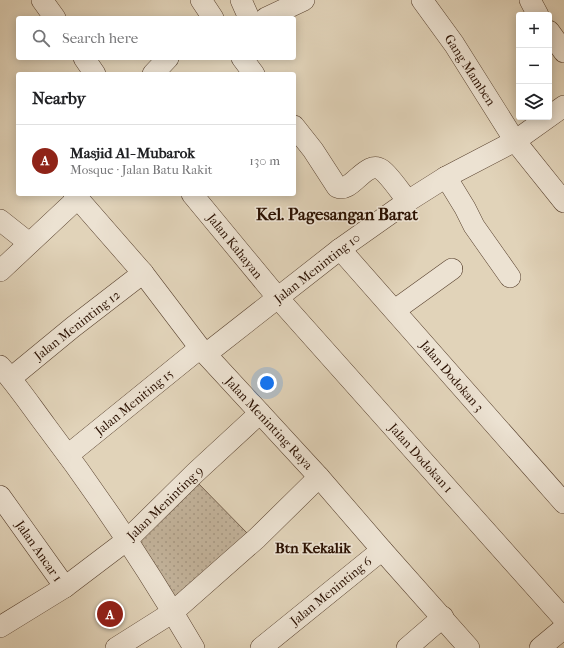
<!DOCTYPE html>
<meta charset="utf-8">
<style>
body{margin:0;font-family:"IM FELL French Canon",serif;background:#f2f2f2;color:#202124}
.controls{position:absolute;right:12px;top:12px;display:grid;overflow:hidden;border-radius:4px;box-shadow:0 2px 10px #0003}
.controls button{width:36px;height:36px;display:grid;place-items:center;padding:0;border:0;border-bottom:1px solid #e0e0e0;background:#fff;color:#202124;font:20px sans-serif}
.you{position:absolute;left:267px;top:383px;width:14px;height:14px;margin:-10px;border:3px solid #fff;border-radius:50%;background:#1a73e8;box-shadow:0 0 0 6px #1a73e833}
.badge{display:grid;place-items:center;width:26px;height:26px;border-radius:50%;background:#8f2418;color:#fff;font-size:13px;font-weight:700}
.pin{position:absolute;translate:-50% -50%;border:2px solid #fff;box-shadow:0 1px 4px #0006}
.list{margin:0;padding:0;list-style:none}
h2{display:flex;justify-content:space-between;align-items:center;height:52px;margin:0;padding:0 16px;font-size:17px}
h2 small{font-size:13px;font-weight:400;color:#757577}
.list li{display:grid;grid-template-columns:26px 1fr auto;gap:12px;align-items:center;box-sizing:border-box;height:72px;padding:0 16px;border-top:1px solid #e0e0e0}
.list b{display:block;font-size:15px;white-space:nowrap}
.list p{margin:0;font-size:13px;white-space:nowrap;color:#757577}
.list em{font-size:13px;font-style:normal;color:#757577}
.icon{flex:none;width:22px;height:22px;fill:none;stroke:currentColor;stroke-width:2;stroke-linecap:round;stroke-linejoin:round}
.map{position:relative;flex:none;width:564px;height:648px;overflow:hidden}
.search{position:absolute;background:#fff;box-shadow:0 2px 10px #0003;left:16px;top:16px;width:280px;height:44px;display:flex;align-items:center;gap:10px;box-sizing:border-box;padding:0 14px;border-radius:4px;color:#757577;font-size:15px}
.panel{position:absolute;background:#fff;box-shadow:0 2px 10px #0003;left:16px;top:72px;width:280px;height:124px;border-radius:4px}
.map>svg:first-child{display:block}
</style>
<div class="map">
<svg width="564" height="648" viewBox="0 0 564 648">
<defs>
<pattern id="grass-dots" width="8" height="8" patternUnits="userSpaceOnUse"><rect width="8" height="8" fill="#c2b29a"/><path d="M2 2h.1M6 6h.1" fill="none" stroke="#a79883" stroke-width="1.8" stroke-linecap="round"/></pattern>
</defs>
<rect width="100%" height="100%" fill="#e1d3b9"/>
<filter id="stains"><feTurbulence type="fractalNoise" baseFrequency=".005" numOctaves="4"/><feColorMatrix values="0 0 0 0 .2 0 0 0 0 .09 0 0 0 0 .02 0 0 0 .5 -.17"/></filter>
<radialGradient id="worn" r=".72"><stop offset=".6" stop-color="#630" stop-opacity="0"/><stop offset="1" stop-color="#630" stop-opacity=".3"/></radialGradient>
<polygon fill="url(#grass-dots)" stroke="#76614d" points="196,481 247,533 176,604 132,544"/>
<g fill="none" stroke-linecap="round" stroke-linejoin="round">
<defs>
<g id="minor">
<polyline points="42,0 55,18"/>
<polyline points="201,0 213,18"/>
<polyline points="241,0 249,18"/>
<polyline points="422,0 454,44 515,141 564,202"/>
<polyline points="530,0 538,15"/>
<polyline points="266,18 304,0"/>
<polyline points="549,31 564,52"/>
<polyline points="84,58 95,74"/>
<polyline points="242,58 254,74"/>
<polyline points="153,74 168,58"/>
<path d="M294,126L313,150L337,187C352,194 366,158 382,170C390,176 401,193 408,201"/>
<polyline points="446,177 465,208 474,226 510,277"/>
<polyline points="74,194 143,273 200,348 319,477 382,550 469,648"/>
<polyline points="192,194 278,298 564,619"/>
<polyline points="0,220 29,243"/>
<polyline points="340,249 564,503"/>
<polyline points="0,271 78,198"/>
<polyline points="395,310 452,269"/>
<polyline points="206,354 340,249 408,201 446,177 515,141 564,106"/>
<path d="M0,366C17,385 31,406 46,426C100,497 149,571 194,648"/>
<polyline points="11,378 73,327 143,273"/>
<polyline points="68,455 200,348"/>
<polyline points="0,496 65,587"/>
<polyline points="0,627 65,587 127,540 195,473 260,413"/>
<polyline points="116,648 173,612 257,538 319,477"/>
<polyline points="261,648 382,550"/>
<polyline points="407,648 443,617"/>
<polyline points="540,648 564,628"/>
</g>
</defs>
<use href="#minor" stroke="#58412e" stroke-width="22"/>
<use href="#minor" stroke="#ece2d2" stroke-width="21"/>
</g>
<g text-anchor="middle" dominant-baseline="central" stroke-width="3.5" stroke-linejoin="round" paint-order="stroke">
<g font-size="13" fill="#2a1000" stroke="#ece2d2">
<text transform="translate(470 70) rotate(57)">Gang Mamben</text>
<text transform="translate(235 246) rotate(51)">Jalan Kahayan</text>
<text transform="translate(317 268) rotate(-38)">Jalan Meninting 10</text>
<text transform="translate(77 325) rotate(-38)">Jalan Meninting 12</text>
<text transform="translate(452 376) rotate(49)">Jalan Dodokan 3</text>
<text transform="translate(134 402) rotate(-39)">Jalan Meniting 15</text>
<text transform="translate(269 423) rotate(47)">Jalan Meninting Raya</text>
<text transform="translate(421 458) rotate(48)">Jalan Dodokan 1</text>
<text transform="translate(165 503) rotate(-44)">Jalan Meninting 9</text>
<text transform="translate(39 551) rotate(55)">Jalan Ancar 1</text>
<text transform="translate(331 591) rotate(-39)">Jalan Meninting 6</text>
</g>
<g font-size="15" font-weight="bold" fill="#2a1000" stroke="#ece2d2">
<text x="313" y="548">Btn Kekalik</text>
</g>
<g font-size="17" font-weight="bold" fill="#2a1000" stroke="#ece2d2">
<text x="337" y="214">Kel. Pagesangan Barat</text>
</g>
</g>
<rect width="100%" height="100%" filter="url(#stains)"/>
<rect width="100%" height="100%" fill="url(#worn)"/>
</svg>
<div class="controls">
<button>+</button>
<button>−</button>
<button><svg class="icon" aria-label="layers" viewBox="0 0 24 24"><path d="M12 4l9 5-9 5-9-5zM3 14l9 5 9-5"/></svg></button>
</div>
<div class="you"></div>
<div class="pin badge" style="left:110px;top:614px">A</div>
<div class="search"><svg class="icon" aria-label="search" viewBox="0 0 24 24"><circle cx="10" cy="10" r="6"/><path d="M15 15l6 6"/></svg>Search here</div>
<section class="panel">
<h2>Nearby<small></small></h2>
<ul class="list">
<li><span class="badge">A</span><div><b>Masjid Al- Mubarok</b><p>Mosque · Jalan Batu Rakit</p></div><em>130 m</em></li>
</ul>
</section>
</div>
